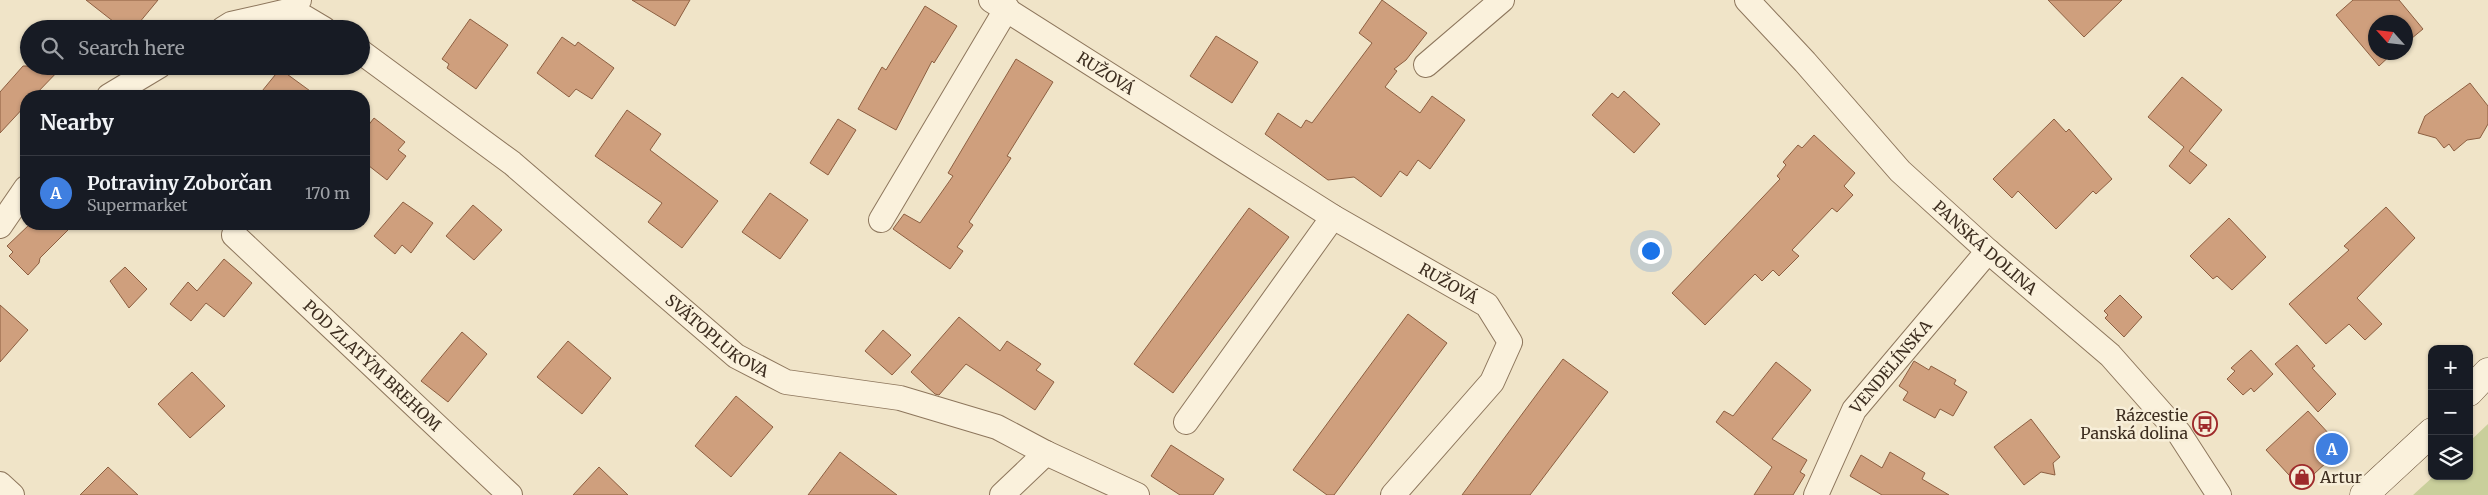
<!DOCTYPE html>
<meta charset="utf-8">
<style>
body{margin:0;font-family:Merriweather,serif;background:#20242c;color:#f1f3f6}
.controls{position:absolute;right:15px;bottom:15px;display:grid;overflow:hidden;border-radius:10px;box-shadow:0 1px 4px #0004}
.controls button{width:45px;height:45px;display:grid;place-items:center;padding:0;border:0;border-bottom:1px solid #363941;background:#171b24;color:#f1f3f6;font:25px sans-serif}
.compass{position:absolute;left:2368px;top:15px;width:45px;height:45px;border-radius:50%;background:#171b24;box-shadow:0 1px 4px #0004;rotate:297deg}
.you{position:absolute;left:1650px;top:250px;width:18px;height:18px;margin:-12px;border:4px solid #fff;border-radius:50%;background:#1a73e8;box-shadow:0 0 0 8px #1a73e833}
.badge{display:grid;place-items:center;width:32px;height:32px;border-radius:50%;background:#1a73e8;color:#fff;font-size:16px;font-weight:700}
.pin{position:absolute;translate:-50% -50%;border:2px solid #fff;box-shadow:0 1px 5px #0006}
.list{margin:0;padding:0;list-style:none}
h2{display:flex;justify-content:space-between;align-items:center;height:65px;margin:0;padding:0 20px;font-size:21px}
h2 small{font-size:16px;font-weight:400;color:#9ea1a6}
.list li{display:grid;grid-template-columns:32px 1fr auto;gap:15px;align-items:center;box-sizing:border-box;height:75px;padding:0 20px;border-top:1px solid #363941}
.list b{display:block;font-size:19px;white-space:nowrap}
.list p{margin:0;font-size:16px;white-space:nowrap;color:#9ea1a6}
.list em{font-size:16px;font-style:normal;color:#9ea1a6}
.icon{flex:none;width:28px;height:28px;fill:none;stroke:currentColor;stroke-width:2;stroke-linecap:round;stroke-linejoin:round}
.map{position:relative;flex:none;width:2488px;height:495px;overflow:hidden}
.search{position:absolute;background:#171b24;box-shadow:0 1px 4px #0004;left:20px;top:20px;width:350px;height:55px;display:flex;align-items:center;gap:12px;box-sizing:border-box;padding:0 18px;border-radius:28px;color:#9ea1a6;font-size:19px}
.panel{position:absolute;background:#171b24;box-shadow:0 1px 4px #0004;left:20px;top:90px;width:350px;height:140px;border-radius:20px}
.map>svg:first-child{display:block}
</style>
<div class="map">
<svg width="2488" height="495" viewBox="0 0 2488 495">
<rect width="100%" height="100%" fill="#f0e4c8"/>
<polygon fill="#c9cf9b" points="2488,424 2488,495 2413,495 2434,476 2469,476 2469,442"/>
<g fill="#cf9f7d" stroke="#8d5f41">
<polygon points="86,0 158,0 134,29 123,29"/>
<polygon points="632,0 690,0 675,26"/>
<polygon points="1382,0 1427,33 1406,60 1394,69 1397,71 1385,87 1420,113 1432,96 1465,120 1430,169 1418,160 1407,176 1400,171 1381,197 1354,177 1328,180 1265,134 1278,113 1301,128 1306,120 1312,123 1372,43 1359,33"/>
<polygon points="2048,0 2122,0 2084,37"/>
<polygon points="2353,0 2399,0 2423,29 2406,43 2406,22 2376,22 2376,52 2394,52 2379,66 2336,15"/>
<polygon points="925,6 957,26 934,63 932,61 896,130 858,109 882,67 886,70"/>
<polygon points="470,19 508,45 476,89 447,68 449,64 442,59"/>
<polygon points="1216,36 1258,62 1232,103 1190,76"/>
<polygon points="562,37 575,46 578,42 614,68 592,99 576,89 569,97 537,73"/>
<polygon points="1016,59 1053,82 1007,156 1011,158 969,222 973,225 957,247 963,251 950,269 893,229 904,214 920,223 953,176 948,173"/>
<polygon points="23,66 63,66 34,96 26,96 26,105 0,133 0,92"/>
<polygon points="280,69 317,96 258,96"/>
<polygon points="2182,77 2222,110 2189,151 2207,165 2190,184 2169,166 2184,147 2148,117"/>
<polygon points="2470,83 2488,106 2488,124 2480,138 2467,140 2454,151 2449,144 2444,148 2436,138 2418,133 2425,116"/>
<polygon points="1624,91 1660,124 1634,153 1592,115 1612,93 1618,98"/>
<polygon points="627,110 661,134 650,150 718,201 682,248 648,222 662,203 595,156"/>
<polygon points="374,118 405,142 398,150 406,156 387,180 364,162 364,131"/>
<polygon points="838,119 856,130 828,175 810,163"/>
<polygon points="2054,119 2066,132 2069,129 2112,179 2096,194 2093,191 2056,229 2018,191 2012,198 1993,179"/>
<polygon points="1814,135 1855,173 1844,186 1853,195 1837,212 1832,208 1792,250 1799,256 1779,276 1773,270 1762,281 1755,274 1705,325 1672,293 1780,179 1777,176 1786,165 1783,162 1798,145 1802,148"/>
<polygon points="770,193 808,220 780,259 742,232"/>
<polygon points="403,202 433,223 411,253 402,245 395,254 374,236"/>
<polygon points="473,205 502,230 474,260 446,236"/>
<polygon points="2386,207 2415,238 2357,298 2382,324 2365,340 2349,324 2326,344 2289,304 2349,250 2344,246"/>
<polygon points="1249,208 1289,237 1173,393 1134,364"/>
<polygon points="2229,218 2266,257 2232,290 2217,276 2213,279 2190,256"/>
<polygon points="30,224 74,224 40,258 39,263 28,275 9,256 13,252 7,246"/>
<polygon points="224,259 252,283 224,317 206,303 191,321 170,304 188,282 197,291"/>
<polygon points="125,267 147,289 129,308 110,281"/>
<polygon points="2120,295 2142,317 2124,337 2105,318 2108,315 2104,311"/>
<polygon points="0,305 28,330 0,362"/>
<polygon points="1408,314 1447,343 1334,495 1327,495 1293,470"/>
<polygon points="959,317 1000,351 1007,341 1041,364 1036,370 1054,382 1035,410 966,364 939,395 935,394 911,372"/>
<polygon points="883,330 911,355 892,375 865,351"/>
<polygon points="462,332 487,354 448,402 421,381"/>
<polygon points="568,341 611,378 582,414 537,377"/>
<polygon points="2297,345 2315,366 2312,368 2336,394 2318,412 2275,364"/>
<polygon points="2251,350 2273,374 2254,392 2251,388 2243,395 2227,379 2235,371 2231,368"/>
<polygon points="1563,359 1608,392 1530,495 1462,495"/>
<polygon points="1914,361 1929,370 1931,366 1956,380 1954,384 1967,392 1953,416 1940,409 1935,418 1903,400 1908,392 1899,386"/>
<polygon points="1776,362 1811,390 1772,439 1807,460 1800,472 1805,475 1793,495 1754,495 1772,467 1716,422 1724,411 1733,416"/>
<polygon points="192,372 225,406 190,438 158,404"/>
<polygon points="736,396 773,427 731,477 695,446"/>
<polygon points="2308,411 2342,448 2300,487 2266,450"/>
<polygon points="2031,419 2060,457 2053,463 2055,475 2041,472 2024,485 1994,447"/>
<polygon points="1171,445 1224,479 1213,495 1180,495 1151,476"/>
<polygon points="840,452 897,495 808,495"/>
<polygon points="1890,452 1925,473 1922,479 1949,495 1882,495 1850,476 1861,455 1882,468"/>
<polygon points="108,467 138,495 80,495"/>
<polygon points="599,467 628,495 573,495"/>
</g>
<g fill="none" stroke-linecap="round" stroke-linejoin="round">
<defs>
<g id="street">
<path id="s1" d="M991,0L1333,217L1487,305L1510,342L1492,382L1393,495"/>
<path id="s2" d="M1747,0L1805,62L1900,171L1988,251L2110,355L2179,433L2219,495"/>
<polyline points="292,10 324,29"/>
<polyline points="223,29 231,24 292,10 299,0"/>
<path id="s3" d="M361,52L512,163L736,356L786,382L900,398L997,427L1046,453L1137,495"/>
<polyline points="1426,65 1502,0"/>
<polyline points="109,96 159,66"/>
<polyline points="881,220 1007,8"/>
<polyline points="0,226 26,188"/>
<path id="s4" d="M234,235L510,495"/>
<polyline points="1186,422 1333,217"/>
<polyline points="0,484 12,495"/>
<polyline points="1002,495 1046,453"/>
<path id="s5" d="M1816,495L1854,410L1988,251"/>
</g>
<g id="secondary">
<polyline points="2469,392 2488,372"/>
<polyline points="2364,495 2432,432"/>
</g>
</defs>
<use href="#street" stroke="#8d765c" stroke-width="26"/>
<use href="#secondary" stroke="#6f573f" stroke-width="29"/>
<use href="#street" stroke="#faf1dc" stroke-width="24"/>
<use href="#secondary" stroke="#faf1dc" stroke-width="28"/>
</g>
<defs>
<symbol id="bus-ring" viewBox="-11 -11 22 22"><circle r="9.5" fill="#f7eed8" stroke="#9e2a2b" stroke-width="1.5"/><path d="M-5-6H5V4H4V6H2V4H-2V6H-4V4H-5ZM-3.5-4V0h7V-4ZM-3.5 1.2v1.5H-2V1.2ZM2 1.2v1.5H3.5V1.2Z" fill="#9e2a2b"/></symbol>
<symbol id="shop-ring" viewBox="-11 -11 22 22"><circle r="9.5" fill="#f7eed8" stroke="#9e2a2b" stroke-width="1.5"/><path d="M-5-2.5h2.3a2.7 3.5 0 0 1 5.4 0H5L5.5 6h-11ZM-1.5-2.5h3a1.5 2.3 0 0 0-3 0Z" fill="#9e2a2b"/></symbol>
</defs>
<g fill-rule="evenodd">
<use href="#bus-ring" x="2191" y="410" width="28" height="28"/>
<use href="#shop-ring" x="2288" y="463" width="28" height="28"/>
</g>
<g text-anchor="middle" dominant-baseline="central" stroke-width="5" stroke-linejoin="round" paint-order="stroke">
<g font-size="16" fill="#3d2e20" stroke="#f7eed8">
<text stroke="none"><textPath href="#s1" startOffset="136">RUŽOVÁ</textPath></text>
<text stroke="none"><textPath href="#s2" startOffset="344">PANSKÁ DOLINA</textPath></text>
<text stroke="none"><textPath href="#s1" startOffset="538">RUŽOVÁ</textPath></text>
<text stroke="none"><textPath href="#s3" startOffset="456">SVÄTOPLUKOVA</textPath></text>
<text stroke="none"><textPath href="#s4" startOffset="190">POD ZLATÝM BREHOM</textPath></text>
<text stroke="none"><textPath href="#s5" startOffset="150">VENDELÍNSKA</textPath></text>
</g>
<g font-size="16" fill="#3d2e20" stroke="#f7eed8" text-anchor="end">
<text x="2188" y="415">Rázcestie<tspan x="2188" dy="18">Panská dolina</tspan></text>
<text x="2320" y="477" text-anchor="start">Artur</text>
</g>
</g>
</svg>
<div class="controls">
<button>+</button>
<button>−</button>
<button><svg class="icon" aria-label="layers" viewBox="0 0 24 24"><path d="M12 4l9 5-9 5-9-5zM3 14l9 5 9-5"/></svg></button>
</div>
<svg class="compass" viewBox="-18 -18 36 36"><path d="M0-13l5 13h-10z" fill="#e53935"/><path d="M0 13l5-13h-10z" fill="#9ea1a6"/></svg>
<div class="you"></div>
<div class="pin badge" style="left:2332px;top:449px;background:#3f7fe0">A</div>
<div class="search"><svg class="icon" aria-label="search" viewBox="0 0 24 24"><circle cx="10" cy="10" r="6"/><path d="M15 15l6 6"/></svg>Search here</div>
<section class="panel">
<h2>Nearby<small></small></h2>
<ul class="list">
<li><span class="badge" style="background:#3f7fe0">A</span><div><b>Potraviny Zoborčan</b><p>Supermarket</p></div><em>170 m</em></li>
</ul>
</section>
</div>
